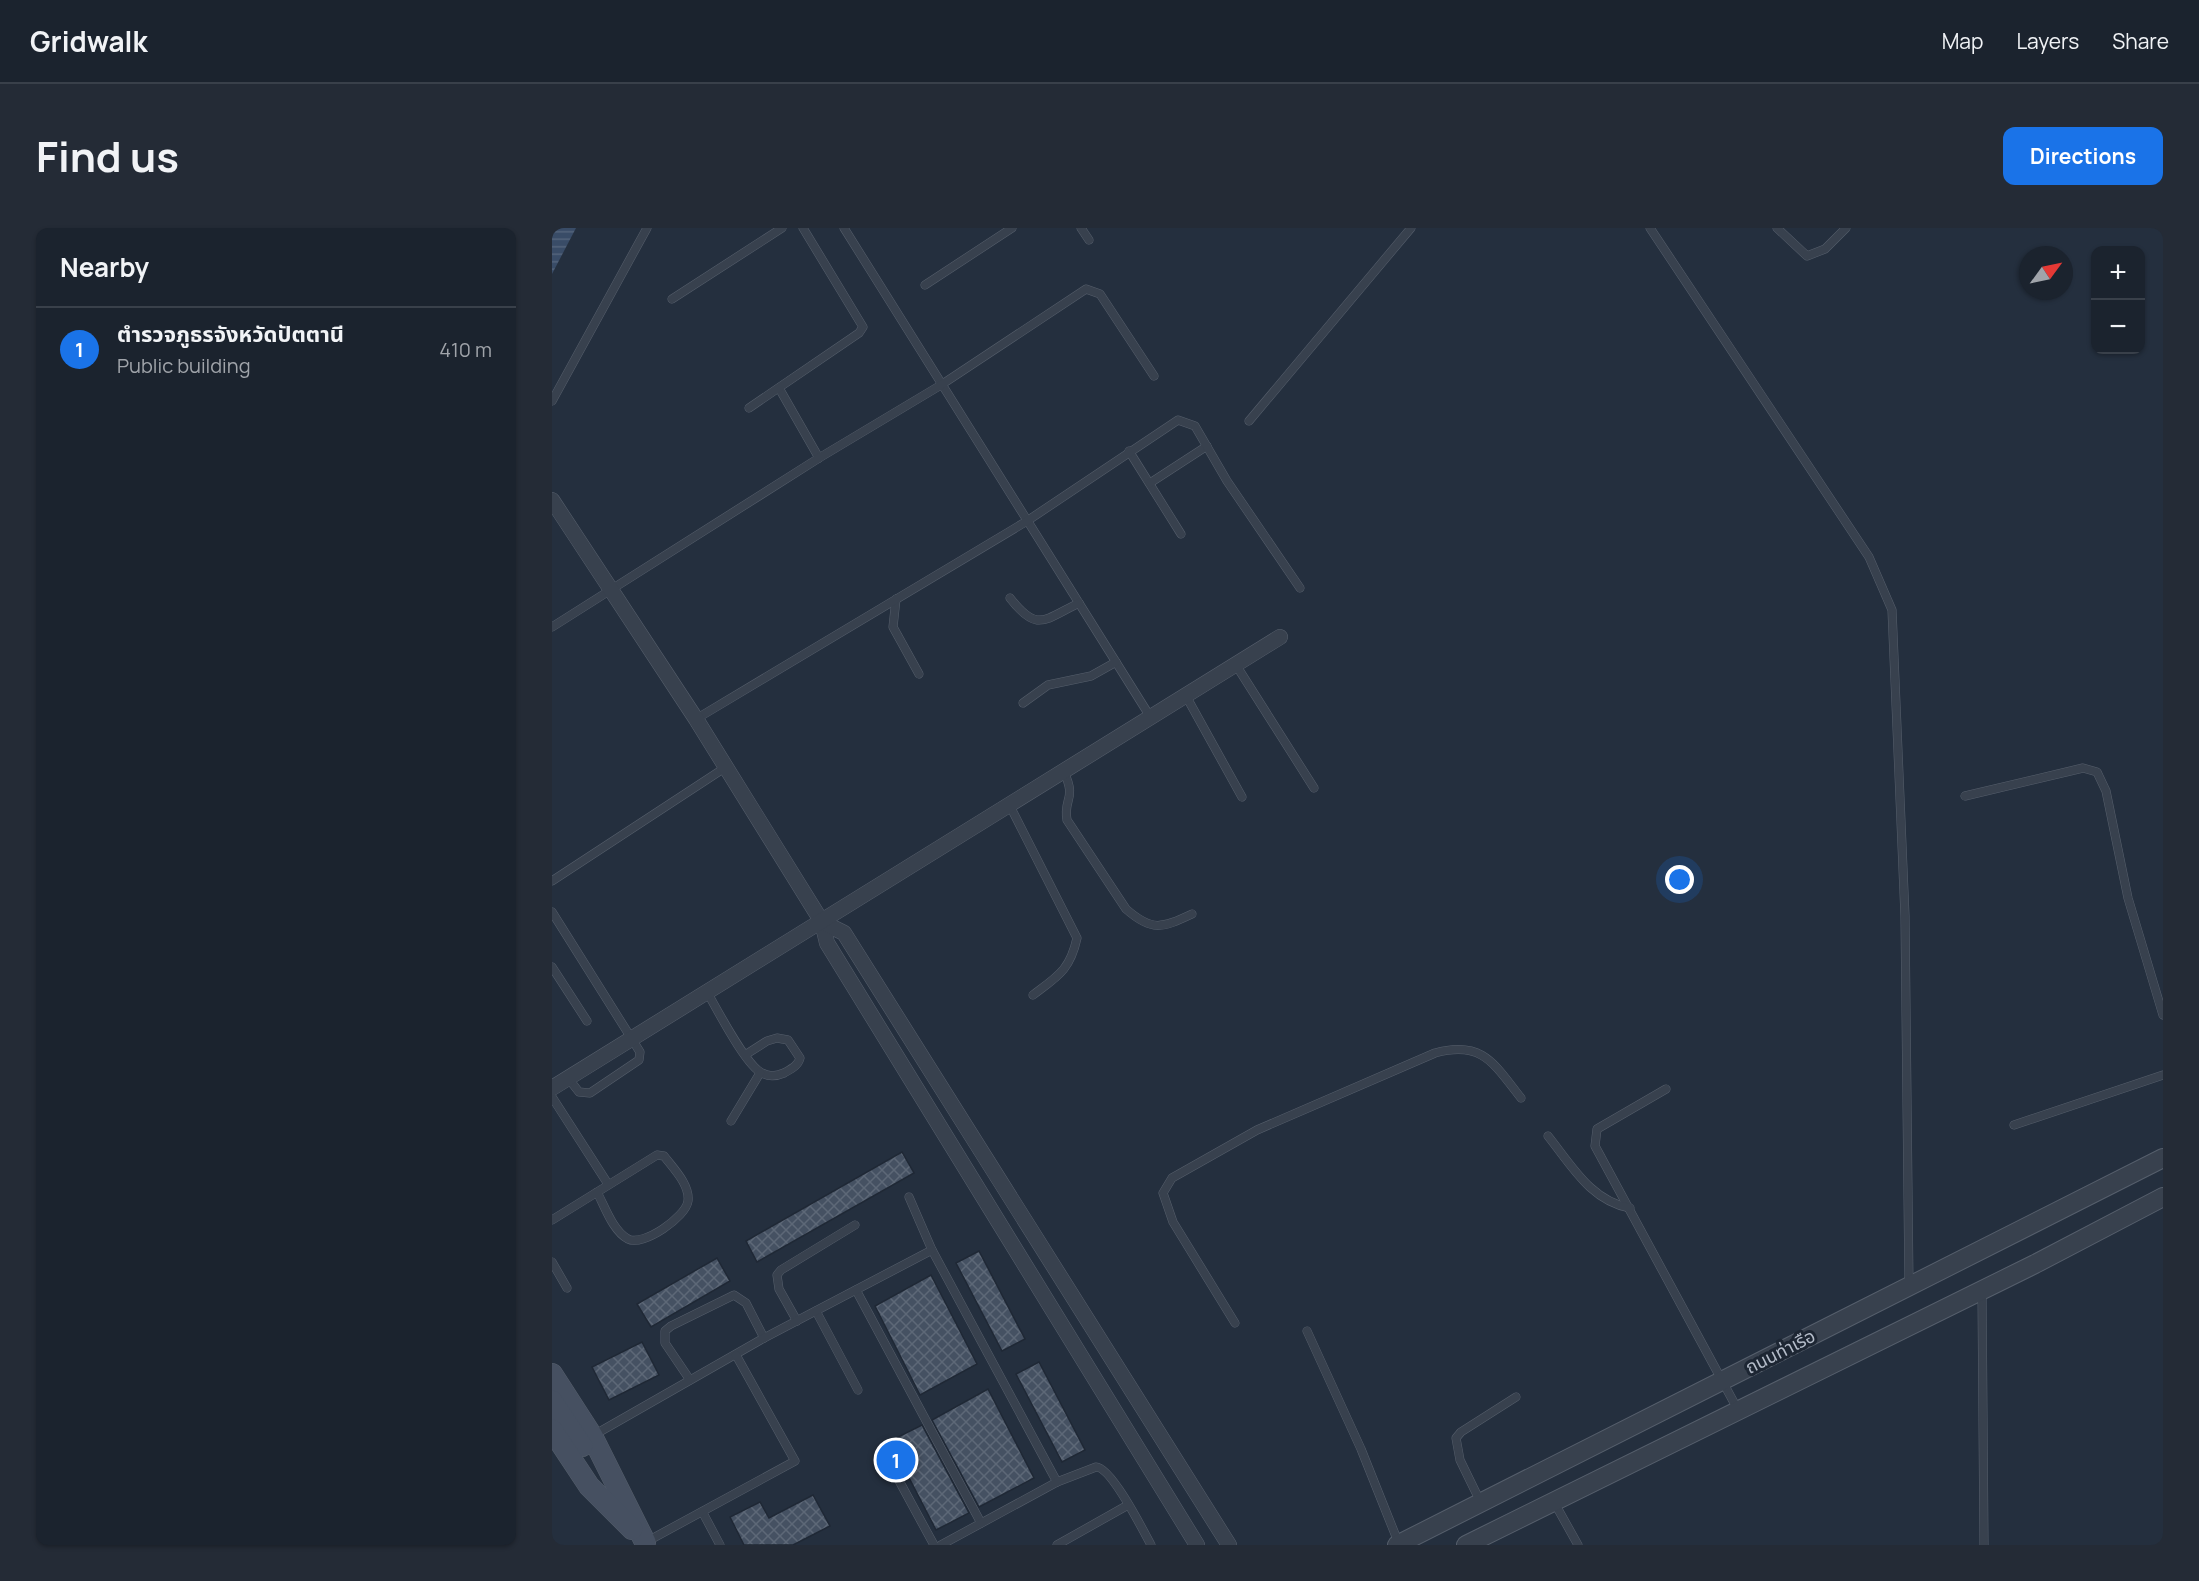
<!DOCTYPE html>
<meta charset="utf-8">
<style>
body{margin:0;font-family:Manrope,"Noto Sans Thai",sans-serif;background:#242b36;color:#f1f3f6}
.controls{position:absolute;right:18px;top:18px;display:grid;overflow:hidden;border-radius:12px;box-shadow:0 2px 4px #0004}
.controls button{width:54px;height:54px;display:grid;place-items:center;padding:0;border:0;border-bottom:2px solid #39404a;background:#1b232e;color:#f1f3f6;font:30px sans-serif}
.compass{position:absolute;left:1467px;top:18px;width:54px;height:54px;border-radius:50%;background:#1b232e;box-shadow:0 2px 4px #0004;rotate:57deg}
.you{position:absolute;left:1128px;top:652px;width:21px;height:21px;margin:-15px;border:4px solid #fff;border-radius:50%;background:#1a73e8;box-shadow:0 0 0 9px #1a73e833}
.badge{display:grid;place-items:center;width:39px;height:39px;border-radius:50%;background:#1a73e8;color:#fff;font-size:20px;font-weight:700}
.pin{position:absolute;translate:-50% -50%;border:3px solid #fff;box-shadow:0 2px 6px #0006}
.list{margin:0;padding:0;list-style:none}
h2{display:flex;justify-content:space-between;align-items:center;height:78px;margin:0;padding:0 24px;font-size:26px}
h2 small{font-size:20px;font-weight:400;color:#a0a4aa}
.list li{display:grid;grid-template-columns:39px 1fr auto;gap:18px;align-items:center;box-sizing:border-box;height:84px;padding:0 24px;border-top:2px solid #39404a}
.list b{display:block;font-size:22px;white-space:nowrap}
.list p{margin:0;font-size:20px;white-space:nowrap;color:#a0a4aa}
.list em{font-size:20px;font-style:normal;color:#a0a4aa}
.map{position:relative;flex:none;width:1611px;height:1317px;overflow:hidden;border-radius:12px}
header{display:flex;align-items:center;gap:36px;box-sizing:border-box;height:84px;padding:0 30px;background:#1b232e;border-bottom:2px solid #39404a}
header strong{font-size:28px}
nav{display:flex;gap:33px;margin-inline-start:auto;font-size:21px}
.intro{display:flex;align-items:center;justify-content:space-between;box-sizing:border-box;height:144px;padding:0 36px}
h1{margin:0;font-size:42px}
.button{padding:15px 27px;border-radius:12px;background:#1a73e8;color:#fff;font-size:21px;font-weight:700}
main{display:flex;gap:36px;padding:0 36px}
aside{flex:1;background:#1b232e;border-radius:12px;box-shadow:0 2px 4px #0004}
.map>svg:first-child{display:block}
</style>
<header>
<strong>Gridwalk</strong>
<nav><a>Map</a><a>Layers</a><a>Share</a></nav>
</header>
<div class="intro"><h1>Find us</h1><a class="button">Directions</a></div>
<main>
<aside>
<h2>Nearby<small></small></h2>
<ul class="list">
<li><span class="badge">1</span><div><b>ตำรวจภูธรจังหวัดปัตตานี</b><p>Public building</p></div><em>410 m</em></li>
</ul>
</aside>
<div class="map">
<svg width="1611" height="1317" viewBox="0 0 1611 1317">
<defs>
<pattern id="water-rules" width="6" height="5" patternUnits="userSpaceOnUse" patternTransform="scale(1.5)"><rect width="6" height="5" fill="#394c67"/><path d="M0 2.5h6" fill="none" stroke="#53647b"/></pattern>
<pattern id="building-cross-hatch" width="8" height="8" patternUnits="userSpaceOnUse" patternTransform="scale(1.5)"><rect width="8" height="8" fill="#455162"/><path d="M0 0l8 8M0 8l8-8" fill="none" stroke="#5d6877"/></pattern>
</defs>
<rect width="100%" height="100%" fill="#242f3e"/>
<polygon fill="url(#water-rules)" points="0,0 24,0 0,46"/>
<g fill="url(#building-cross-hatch)" stroke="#1f2835" stroke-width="1.5">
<polygon points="350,924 362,945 205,1034 194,1013"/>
<polygon points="427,1023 473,1111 450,1123 404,1035"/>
<polygon points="165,1030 178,1053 99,1099 85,1076"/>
<polygon points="379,1047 425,1136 368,1167 323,1078"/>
<polygon points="90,1114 107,1147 57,1172 40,1139"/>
<polygon points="487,1134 533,1222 510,1234 464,1146"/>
<polygon points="436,1161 482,1250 427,1279 380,1192"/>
<polygon points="370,1197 417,1285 384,1302 338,1213"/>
<polygon points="261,1267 278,1298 241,1317 192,1317 178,1289 208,1274 217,1290"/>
</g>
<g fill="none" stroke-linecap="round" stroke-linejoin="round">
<defs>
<g id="service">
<polyline points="292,0 599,490"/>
<polyline points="529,0 537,12"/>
<polyline points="1098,0 1317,329 1340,382 1353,688 1357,1058"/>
<polyline points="1225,0 1255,28 1273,21 1294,0"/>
<polyline points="373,57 460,0"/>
<polyline points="120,71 230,0"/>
<polyline points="227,160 267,230"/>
<polyline points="0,173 95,0"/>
<polyline points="197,180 307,105 311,99 251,0"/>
<polyline points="697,193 859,0"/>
<polyline points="577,223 629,306"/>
<polyline points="598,255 655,218"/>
<path d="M458,370C485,405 492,392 527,375"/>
<polyline points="344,371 341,399 367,446"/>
<polyline points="0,399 267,230 389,157 534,61 548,66 602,148"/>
<polyline points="684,437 762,560"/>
<polyline points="634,468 690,569"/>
<polyline points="471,475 496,457 539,448 564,434"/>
<polyline points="144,491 475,293 626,192 643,198 675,253 748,360"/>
<path d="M512,544C525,572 511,570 515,592L574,681C600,704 610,700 640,686"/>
<polyline points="1413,568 1531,540 1545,544 1554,563 1576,670 1611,787"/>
<path d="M458,578L525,710C518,742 506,748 481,767"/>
<polyline points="0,653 174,539"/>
<polyline points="0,684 88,824 87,832 38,865 27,864 16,850"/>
<polyline points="0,739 35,793"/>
<path d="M155,764C165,781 194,838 210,845C217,849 225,848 232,845C239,841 246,838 248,830L236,812L225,810L215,813L193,827"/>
<polyline points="1114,861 1045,901 1043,918 1186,1182"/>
<polyline points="0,869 56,956"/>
<polyline points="179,893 208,845"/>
<polyline points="1462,897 1611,847"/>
<path d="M996,908C1020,938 1039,973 1078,980"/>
<polyline points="357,969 380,1022 505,1254"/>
<path d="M0,992L105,927L112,928C122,941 138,957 136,973C134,989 91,1019 76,1011C61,1003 53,979 45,964"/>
<polyline points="0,1034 15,1060"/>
<polyline points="304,1062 429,1295"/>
<polyline points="1430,1064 1432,1317"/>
<polyline points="264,1083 306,1162"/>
<polyline points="245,1093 227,1061 225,1047 229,1042 303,997"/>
<path d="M683,1095L621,994L611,965L620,950L705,902L883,825C931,812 942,836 969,870"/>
<polyline points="755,1103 809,1221 847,1316"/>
<polyline points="138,1152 113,1115 113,1103 119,1098 182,1067 194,1075 212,1110"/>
<polyline points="42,1207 212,1110 380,1022"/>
<polyline points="332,1225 382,1317"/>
<polyline points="928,1273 908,1232 904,1210 909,1204 964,1169"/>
<polyline points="1002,1274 1026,1317"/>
<polyline points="151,1285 168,1317"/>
<polyline points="94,1314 243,1233 184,1127"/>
<path d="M389,1317L505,1254L544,1239C559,1239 591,1302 599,1317"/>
<polyline points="505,1317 576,1277"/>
</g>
<g id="minor">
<polyline points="0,272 144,491 270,694 275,715 645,1317"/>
<polyline points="270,694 292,705 677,1317"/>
<polyline points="0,860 728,409"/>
</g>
<g id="tertiary">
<polyline points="845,1317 1611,930"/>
<polyline points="914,1317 1483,1036 1611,969"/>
</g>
<g id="secondary">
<polyline points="0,1146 40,1208 93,1314"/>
<polyline points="0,1173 30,1218"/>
<polyline points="0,1202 37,1258 80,1301"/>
</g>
</defs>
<use href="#service" stroke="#565f6c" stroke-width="9"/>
<use href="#minor" stroke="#565f6c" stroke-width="16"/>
<use href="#tertiary" stroke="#565f6c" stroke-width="20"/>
<use href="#secondary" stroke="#565f6c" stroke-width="22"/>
<use href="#service" stroke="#38414e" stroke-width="8"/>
<use href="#minor" stroke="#38414e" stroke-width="15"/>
<use href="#tertiary" stroke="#38414e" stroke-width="18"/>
<use href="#secondary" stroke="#465061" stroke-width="21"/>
</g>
<g text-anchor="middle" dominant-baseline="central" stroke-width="6" stroke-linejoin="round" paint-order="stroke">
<g font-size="18" fill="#b4bcc9" stroke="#1d2633">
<text transform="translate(1228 1123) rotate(-27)">ถนนท่าเรือ</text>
</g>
</g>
</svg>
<div class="controls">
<button>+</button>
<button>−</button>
</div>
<svg class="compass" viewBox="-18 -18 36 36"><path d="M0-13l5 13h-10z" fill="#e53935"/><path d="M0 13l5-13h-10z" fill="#a0a4aa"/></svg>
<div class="you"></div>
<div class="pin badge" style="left:344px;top:1232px">1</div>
</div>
</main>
